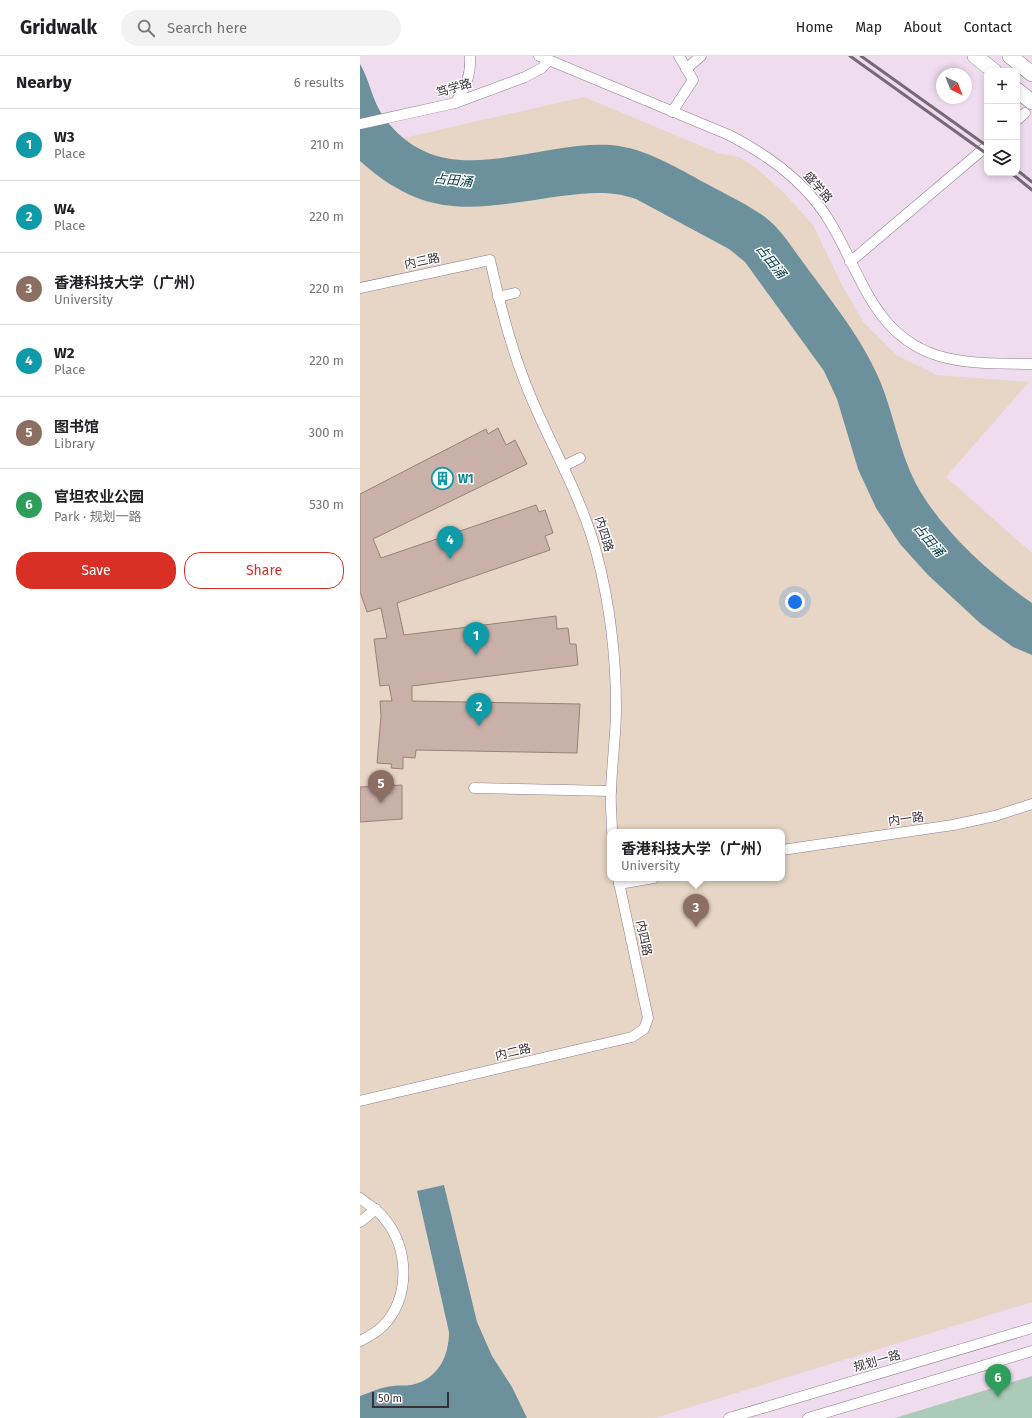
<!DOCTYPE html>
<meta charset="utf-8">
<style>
body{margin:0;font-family:"Fira Sans","Noto Sans SC",sans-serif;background:#f2f2f2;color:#202124}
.controls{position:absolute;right:12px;top:12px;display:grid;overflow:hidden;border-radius:8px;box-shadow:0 2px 6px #0003}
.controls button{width:36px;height:36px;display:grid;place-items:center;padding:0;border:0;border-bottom:1px solid #e0e0e0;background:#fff;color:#202124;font:20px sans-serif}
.compass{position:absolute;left:576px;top:12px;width:36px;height:36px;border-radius:50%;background:#fff;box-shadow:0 2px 6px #0003;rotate:137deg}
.scale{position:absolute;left:12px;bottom:10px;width:77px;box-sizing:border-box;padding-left:4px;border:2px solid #362f36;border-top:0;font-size:11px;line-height:14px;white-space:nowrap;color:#362f36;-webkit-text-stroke:3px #fff;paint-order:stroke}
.you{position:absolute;left:435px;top:546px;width:14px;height:14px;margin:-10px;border:3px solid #fff;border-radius:50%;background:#1a73e8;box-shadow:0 0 0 6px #1a73e833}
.badge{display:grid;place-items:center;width:26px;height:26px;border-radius:50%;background:#d93025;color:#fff;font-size:13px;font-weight:700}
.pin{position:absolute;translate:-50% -33px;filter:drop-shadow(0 1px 2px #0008)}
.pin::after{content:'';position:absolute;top:21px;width:14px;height:12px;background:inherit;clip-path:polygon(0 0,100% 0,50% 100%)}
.popup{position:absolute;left:247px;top:773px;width:178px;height:52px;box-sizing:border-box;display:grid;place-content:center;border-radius:8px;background:#fff;filter:drop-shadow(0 1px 3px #0005);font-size:13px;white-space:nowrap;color:#757577}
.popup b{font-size:15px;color:#202124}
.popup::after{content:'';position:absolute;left:50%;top:100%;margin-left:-8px;border:8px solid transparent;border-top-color:#fff}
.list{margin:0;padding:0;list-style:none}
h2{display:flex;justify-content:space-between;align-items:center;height:52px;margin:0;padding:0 16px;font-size:17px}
h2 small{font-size:13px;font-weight:400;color:#757577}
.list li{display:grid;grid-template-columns:26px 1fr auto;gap:12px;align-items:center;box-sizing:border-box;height:72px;padding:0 16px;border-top:1px solid #e0e0e0}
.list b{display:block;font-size:15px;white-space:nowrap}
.list p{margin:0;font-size:13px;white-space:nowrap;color:#757577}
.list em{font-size:13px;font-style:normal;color:#757577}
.actions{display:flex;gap:8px;padding:12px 16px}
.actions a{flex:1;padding:9px 0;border:1px solid #d93025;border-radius:16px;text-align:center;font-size:14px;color:#d93025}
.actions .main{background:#d93025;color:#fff}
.icon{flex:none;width:22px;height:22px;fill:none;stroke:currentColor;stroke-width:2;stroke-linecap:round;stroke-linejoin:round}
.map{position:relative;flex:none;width:672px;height:1362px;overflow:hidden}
header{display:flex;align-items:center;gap:24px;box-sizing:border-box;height:56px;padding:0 20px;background:#fff;border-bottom:1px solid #e0e0e0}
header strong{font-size:19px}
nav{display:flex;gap:22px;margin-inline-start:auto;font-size:14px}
.search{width:280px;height:36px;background:#f2f2f2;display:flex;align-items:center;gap:10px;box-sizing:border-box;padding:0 14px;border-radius:22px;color:#757577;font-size:15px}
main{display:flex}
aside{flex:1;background:#fff}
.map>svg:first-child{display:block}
</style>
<header>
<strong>Gridwalk</strong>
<div class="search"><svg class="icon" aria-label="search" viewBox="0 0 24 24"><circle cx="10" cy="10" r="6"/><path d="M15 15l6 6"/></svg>Search here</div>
<nav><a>Home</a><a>Map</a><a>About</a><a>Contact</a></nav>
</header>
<main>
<aside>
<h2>Nearby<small>6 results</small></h2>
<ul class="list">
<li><span class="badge" style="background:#0f9aa8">1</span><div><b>W3</b><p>Place</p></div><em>210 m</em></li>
<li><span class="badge" style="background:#0f9aa8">2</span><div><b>W4</b><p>Place</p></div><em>220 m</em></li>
<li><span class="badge" style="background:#8d6e63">3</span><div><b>香港科技大学（广州）</b><p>University</p></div><em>220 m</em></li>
<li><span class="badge" style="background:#0f9aa8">4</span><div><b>W2</b><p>Place</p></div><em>220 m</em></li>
<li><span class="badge" style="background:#8d6e63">5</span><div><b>图书馆</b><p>Library</p></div><em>300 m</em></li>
<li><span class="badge" style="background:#2e9e5b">6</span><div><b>官坦农业公园</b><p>Park · 规划一路</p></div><em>530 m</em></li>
</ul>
<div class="actions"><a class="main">Save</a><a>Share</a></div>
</aside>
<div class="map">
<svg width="672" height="1362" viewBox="0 0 672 1362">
<rect width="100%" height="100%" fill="#efdcef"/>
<path fill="#e7d6c5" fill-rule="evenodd" d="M224,41L358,97L379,101L396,112L423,136L453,169L482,229L504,267L536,299L577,319L669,326L586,421L672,497V1246L295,1362H0V92ZM250,776H422V822H250Z"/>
<polygon fill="#accab8" points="672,1320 672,1362 535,1362"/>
<g fill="#6d919c">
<path d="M0,8C10,25 12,44 23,60C82,142 171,84 251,89C286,92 317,112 347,128C367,139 387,148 405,161C421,173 433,193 445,209C472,246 502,282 520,325C534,359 539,395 556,428C581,474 630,518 672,547V599L653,591L621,568L568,519L540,488L516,452L498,413L477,343L464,315L385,206L369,193L276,143C250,134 227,137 201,140C117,152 69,167 0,105Z"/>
<path d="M84,1129L117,1266L132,1300L152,1331L167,1362H0V1340C11,1336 21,1331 33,1330C39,1329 45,1330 51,1329C78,1324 89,1300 89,1276L57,1135Z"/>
</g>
<g fill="#c9b0a8" stroke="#99817a">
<polygon points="138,372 146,389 155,384 167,408 13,483 21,502 176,449 179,456 185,454 193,477 185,480 190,494 37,547 44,579 196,560 197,573 208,572 210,588 216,588 218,609 52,630 52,645 220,648 217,697 56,694 55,702 43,701 43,713 31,712 32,708 17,707 21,660 20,645 32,645 29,629 20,630 14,583 27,582 21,552 7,556 0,536 0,438 126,373 128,378"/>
<polygon points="42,729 42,763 0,766 0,731"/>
</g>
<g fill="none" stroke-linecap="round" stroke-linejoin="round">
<defs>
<g id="minor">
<path d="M179,0L369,79C408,99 447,127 470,166C501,217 513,278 576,299C606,309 641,307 672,308"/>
<polyline points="326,13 341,0"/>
<path d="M95,47C106,32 111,19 110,0"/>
<polyline points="312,56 333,24 319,0"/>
<polyline points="657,64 665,57"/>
<polyline points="0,68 95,47 165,21 182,12 189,4"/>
<polyline points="490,206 627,90"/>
<path d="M0,232L130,204C141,253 153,300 173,346C195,397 223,445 237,499C250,549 256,600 256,652C256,679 252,706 251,734C250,748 252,762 252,776"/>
<polyline points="138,241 155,237"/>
<polyline points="204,410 220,402"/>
<polyline points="114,732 251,735"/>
<polyline points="422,794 593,769 635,760 672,748"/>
<polyline points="259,828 294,822"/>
<polyline points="0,1045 272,981 284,973 288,962 258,822"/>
<path d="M0,1142C8,1149 17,1153 24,1162C49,1192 51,1241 23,1270C17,1276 8,1281 0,1285"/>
<polyline points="0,1166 16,1153"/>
<polyline points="369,1362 672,1272"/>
<polyline points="448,1362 672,1295"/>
</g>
<g id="highway">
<polyline points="615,0 634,15"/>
<polyline points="650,0 672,18"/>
<polyline points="657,34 672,46"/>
</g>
</defs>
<use href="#minor" stroke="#8e7d8e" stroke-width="11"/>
<use href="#highway" stroke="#8e7d8e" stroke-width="16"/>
<use href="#minor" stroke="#fff" stroke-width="10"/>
<use href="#highway" stroke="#fff" stroke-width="15"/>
<g stroke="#756a75" stroke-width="3">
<polyline points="490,0 627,98"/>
<polyline points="501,0 627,90"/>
<polyline points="657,114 672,126"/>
<polyline points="651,117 672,134"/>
</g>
</g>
<defs>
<symbol id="building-ring" viewBox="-11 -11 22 22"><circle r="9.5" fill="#fff" stroke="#0f9aa8" stroke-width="1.5"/><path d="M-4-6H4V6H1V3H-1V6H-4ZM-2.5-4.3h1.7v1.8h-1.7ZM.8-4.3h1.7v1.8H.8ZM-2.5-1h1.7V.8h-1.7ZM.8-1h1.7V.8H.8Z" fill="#0f9aa8"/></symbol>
</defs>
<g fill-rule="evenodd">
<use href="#building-ring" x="70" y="410" width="25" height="25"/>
</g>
<g text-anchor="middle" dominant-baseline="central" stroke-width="3" stroke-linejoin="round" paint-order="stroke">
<g font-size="12" fill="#362f36" stroke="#fff">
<text transform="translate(94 32) rotate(-17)">笃学路</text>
<text transform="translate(458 131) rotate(49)">盛学路</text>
<text transform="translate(62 205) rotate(-12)">内三路</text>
<text transform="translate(244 478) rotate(73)">内四路</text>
<text transform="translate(546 763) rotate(-8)">内一路</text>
<text transform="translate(284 882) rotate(78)">内四路</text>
<text transform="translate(153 996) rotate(-13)">内二路</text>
<text transform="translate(517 1305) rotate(-16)">规划一路</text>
</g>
<g font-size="12" font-weight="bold" fill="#0d838f" stroke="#fff" text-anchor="start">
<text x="98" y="423">W1</text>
</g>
<g font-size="13" font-style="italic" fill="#003a47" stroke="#fff">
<text transform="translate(93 124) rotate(6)">占田涌</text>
<text transform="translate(411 205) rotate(52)">占田涌</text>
<text transform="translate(569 484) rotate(50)">占田涌</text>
</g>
</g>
</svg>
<div class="controls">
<button>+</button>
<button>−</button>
<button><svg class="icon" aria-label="layers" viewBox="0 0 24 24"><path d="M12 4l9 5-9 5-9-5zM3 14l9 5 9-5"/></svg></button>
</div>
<svg class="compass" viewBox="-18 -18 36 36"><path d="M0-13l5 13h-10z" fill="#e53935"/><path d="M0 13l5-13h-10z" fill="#757577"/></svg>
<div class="scale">50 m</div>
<div class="you"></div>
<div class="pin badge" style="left:116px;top:599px;background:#0f9aa8">1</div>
<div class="pin badge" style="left:119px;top:670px;background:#0f9aa8">2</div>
<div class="pin badge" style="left:336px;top:871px;background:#8d6e63">3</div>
<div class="popup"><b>香港科技大学（广州）</b>University</div>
<div class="pin badge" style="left:90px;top:503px;background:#0f9aa8">4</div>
<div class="pin badge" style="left:21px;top:747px;background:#8d6e63">5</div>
<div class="pin badge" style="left:638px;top:1341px;background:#2e9e5b">6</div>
</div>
</main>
